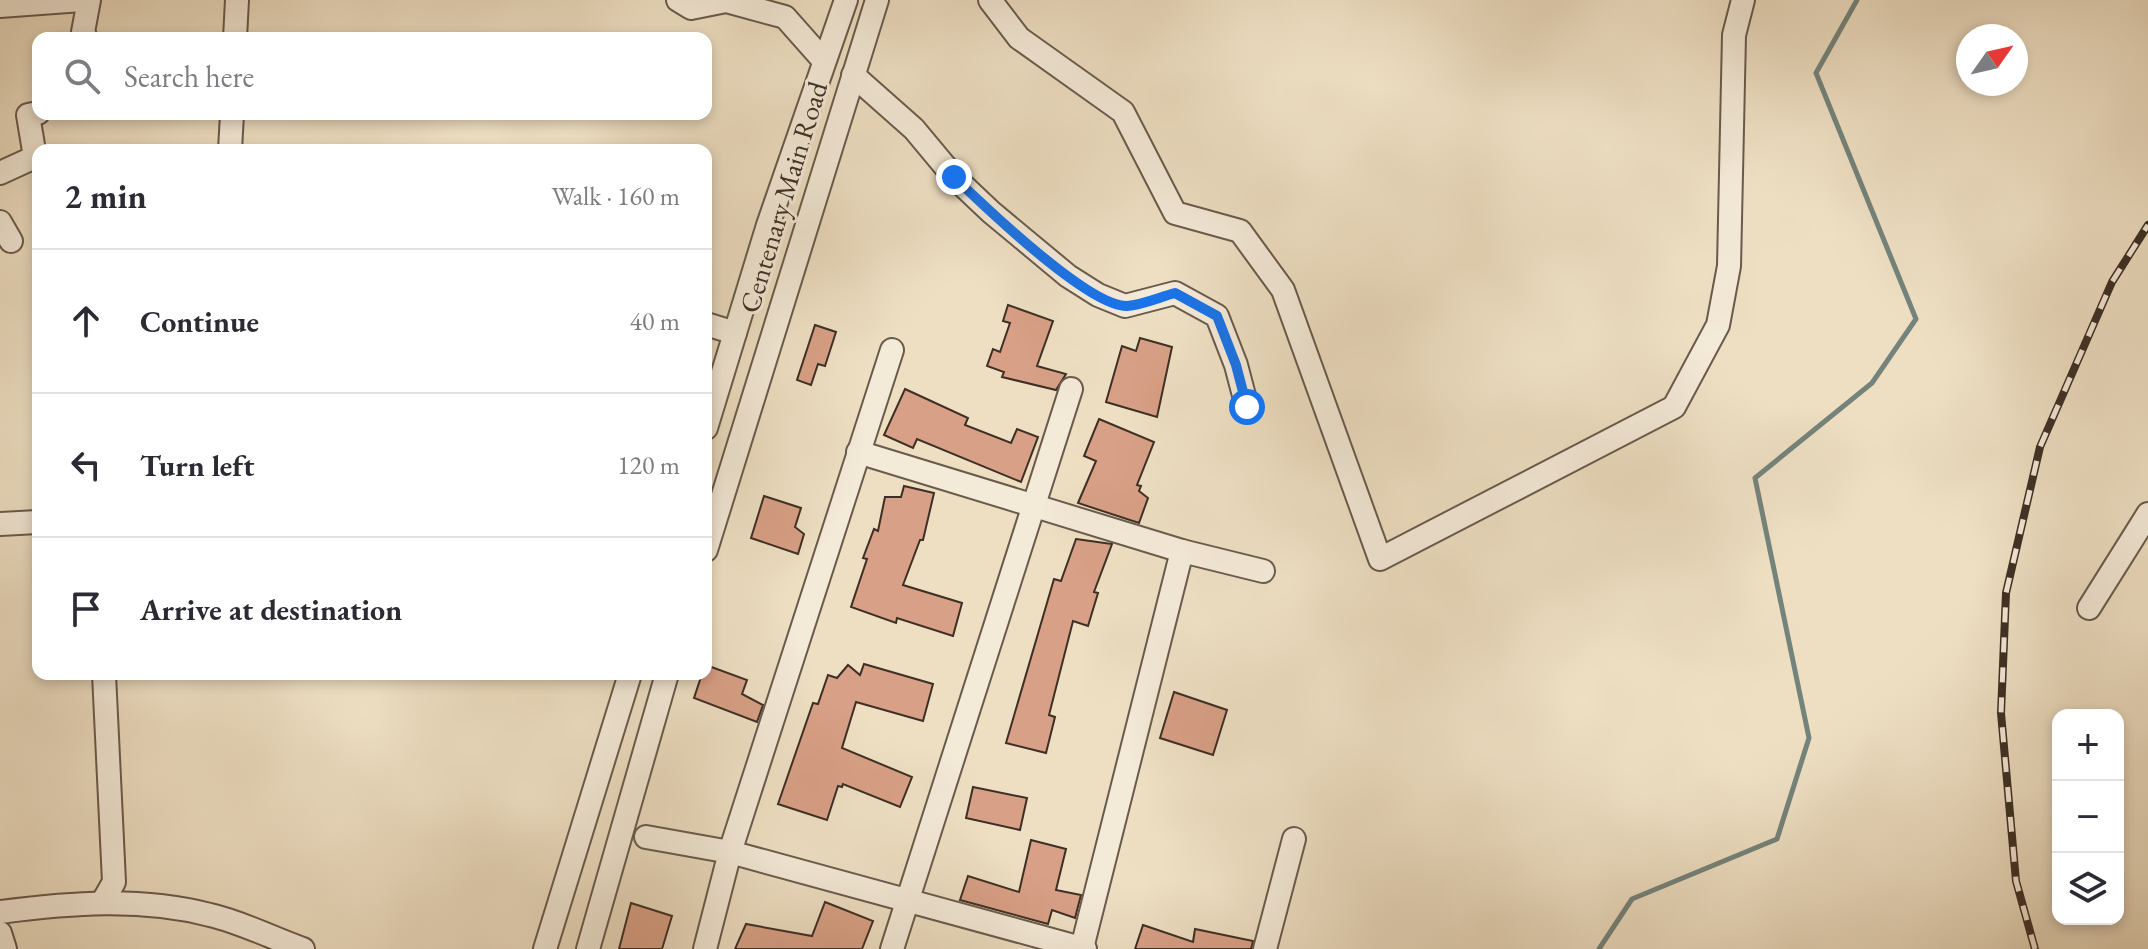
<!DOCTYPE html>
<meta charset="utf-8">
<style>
body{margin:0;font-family:"EB Garamond",serif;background:#f7f7f7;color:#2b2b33}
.controls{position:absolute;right:24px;bottom:24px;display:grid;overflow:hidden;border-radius:16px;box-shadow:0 4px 12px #0003}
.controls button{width:72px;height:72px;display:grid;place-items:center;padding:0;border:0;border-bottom:2px solid #e1e1e2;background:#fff;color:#2b2b33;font:40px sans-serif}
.compass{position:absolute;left:1956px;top:24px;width:72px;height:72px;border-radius:50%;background:#fff;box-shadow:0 4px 12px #0003;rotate:56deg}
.stop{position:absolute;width:24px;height:24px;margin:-18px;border:6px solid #1a73e8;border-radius:50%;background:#fff}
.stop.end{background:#1a73e8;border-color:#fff;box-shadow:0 2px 8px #0008}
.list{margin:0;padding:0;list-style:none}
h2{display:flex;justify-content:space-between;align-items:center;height:104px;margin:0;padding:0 32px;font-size:34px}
h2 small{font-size:26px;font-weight:400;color:#7c7c81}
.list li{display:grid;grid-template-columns:52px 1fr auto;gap:24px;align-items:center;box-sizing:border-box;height:144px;padding:0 32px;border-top:2px solid #e1e1e2}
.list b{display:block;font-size:30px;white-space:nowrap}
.list em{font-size:26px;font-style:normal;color:#7c7c81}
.icon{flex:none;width:44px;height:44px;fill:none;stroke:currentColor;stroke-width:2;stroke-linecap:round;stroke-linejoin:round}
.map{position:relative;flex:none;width:2148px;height:949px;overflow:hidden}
.search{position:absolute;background:#fff;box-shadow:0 4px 12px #0003;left:32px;top:32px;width:680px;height:88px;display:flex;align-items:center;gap:20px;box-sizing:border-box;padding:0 28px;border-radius:16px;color:#7c7c81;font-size:30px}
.panel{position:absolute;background:#fff;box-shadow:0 4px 12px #0003;left:32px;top:144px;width:680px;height:536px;border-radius:16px}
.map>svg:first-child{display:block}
</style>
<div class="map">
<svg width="2148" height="949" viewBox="0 0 2148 949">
<rect width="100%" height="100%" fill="#eedfc3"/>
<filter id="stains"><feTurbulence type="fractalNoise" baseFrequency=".0025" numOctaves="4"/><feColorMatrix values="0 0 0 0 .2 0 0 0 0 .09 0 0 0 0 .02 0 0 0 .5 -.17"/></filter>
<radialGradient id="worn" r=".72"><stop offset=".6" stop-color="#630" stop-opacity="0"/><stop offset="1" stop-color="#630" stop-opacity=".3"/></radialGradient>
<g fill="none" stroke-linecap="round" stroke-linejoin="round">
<polyline stroke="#74847c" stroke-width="5" points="1599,949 1632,899 1777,839 1809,738 1755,478 1872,383 1916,319 1816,73 1857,0"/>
</g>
<g fill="#d8a086" stroke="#3d2f25" stroke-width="2">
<polygon points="1008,305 1053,321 1037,366 1066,374 1056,390 1002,377 1004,372 987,366 993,349 1000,352 1010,323 1003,321"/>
<polygon points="815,325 836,332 825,366 818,364 811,385 797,380"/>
<polygon points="1140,338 1172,347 1157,417 1106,402 1122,346 1136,351"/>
<polygon points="905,389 968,418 965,425 1011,443 1017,429 1038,437 1021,482 917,439 913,448 884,435"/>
<polygon points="1099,419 1154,442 1137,485 1141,486 1139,491 1148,498 1139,523 1078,503 1096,461 1084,456"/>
<polygon points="904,486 934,493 923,540 920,540 903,585 962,603 953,636 897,618 896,623 851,607 867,559 863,558 874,529 878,531 885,497 901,497"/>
<polygon points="764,496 801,508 795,527 804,534 798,554 751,538"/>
<polygon points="1076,539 1112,544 1094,592 1098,593 1088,626 1073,621 1049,715 1055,717 1046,753 1006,743 1054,579 1061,581"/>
<polygon points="864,664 933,684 923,721 856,702 842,748 912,777 900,807 843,784 842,787 838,786 827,820 778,804 813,703 818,704 828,675 837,678 848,665 860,675"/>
<polygon points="706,665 747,680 742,694 763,705 757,722 694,698 702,674 706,674"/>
<polygon points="1174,692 1227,710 1213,755 1160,738"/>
<polygon points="973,787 1027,798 1020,830 966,818"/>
<polygon points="1031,840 1066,849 1056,890 1081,895 1075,918 1052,910 1048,924 960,900 968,876 1019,892"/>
<polygon points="825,902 873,921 862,949 735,949 746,924 812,936"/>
<polygon points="631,903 672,916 662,949 619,949"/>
<polygon points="1143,925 1193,942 1195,929 1253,941 1251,949 1135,949"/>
</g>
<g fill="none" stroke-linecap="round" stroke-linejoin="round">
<defs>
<g id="minor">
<polyline points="678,0 691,8 726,1 785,17 824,61"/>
<polyline points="990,0 1019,38 1123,112 1175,213 1240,231 1283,290 1380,559 1674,407 1718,325 1729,266 1734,35 1743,0"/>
<polyline points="0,6 82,0"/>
<polyline points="86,38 83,32 89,0"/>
<polyline points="235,38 237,0"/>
<polyline points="853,75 914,129 954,177 991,212 1068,276 1098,295 1125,306 1175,293 1217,316 1236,365 1247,407"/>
<polyline points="230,150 232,114"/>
<polyline points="0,173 35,157 28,115 38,113"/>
<polyline points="0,222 11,241"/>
<polyline points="706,324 735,333"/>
<polyline points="706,428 768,225 846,0"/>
<polyline points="858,452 1182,551 1263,571"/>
<polyline points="0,524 38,522"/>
<polyline points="706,550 877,0"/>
<polyline points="2089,608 2148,514"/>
<polyline points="646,837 730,852 1085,949"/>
<polyline points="102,903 114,882 104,674"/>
<path d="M0,912C70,903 140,897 210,915C241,922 272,938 303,949"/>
<polyline points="0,933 5,949"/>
<polyline points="1082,948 1182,551"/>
<polyline points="545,949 630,674"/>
<polyline points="588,949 667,674"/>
<polyline points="705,949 730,852 892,350"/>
<polyline points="892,949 1071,389"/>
<polyline points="1265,949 1294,839"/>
</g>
</defs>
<use href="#minor" stroke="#695b4c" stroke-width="26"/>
<use href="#minor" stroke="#f4ead8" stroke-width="22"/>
<defs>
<polyline id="rail" points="2035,949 2016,881 2001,713 2006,593 2040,447 2112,282 2148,225"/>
</defs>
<use href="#rail" stroke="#3d2f25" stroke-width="8"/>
<use href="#rail" stroke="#f4ead8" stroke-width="5" stroke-dasharray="15" stroke-linecap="butt"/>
</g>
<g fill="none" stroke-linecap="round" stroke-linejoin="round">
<path stroke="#1a73e8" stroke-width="10" d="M954,177C983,205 1089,307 1127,306C1142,305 1160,297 1175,293L1217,316L1236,365L1247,407"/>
</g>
<g text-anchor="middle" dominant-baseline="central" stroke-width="6" stroke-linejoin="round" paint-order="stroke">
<g font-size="28" fill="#3d2f25" stroke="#f4ead8">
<text transform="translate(783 197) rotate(-73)">Centenary Main Road</text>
</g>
</g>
<rect width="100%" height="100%" filter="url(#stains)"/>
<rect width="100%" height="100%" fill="url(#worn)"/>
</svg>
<div class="controls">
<button>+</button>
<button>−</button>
<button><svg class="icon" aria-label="layers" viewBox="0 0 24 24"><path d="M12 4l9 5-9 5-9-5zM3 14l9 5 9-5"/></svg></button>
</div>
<svg class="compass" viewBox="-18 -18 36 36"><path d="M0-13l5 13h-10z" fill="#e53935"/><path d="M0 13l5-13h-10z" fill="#7c7c81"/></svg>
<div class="stop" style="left:1247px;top:407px"></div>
<div class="stop end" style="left:954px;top:177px"></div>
<div class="search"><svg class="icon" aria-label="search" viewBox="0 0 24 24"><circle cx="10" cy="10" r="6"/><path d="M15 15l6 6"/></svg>Search here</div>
<section class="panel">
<h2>2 min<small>Walk · 160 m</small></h2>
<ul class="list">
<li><svg class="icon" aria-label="ahead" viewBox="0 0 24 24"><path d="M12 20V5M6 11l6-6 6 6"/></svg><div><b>Continue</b></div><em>40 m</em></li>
<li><svg class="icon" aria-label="left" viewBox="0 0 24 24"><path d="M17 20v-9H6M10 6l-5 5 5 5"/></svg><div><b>Turn left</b></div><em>120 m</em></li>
<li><svg class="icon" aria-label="arrive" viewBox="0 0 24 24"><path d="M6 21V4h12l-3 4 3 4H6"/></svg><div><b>Arrive at destination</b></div></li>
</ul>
</section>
</div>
